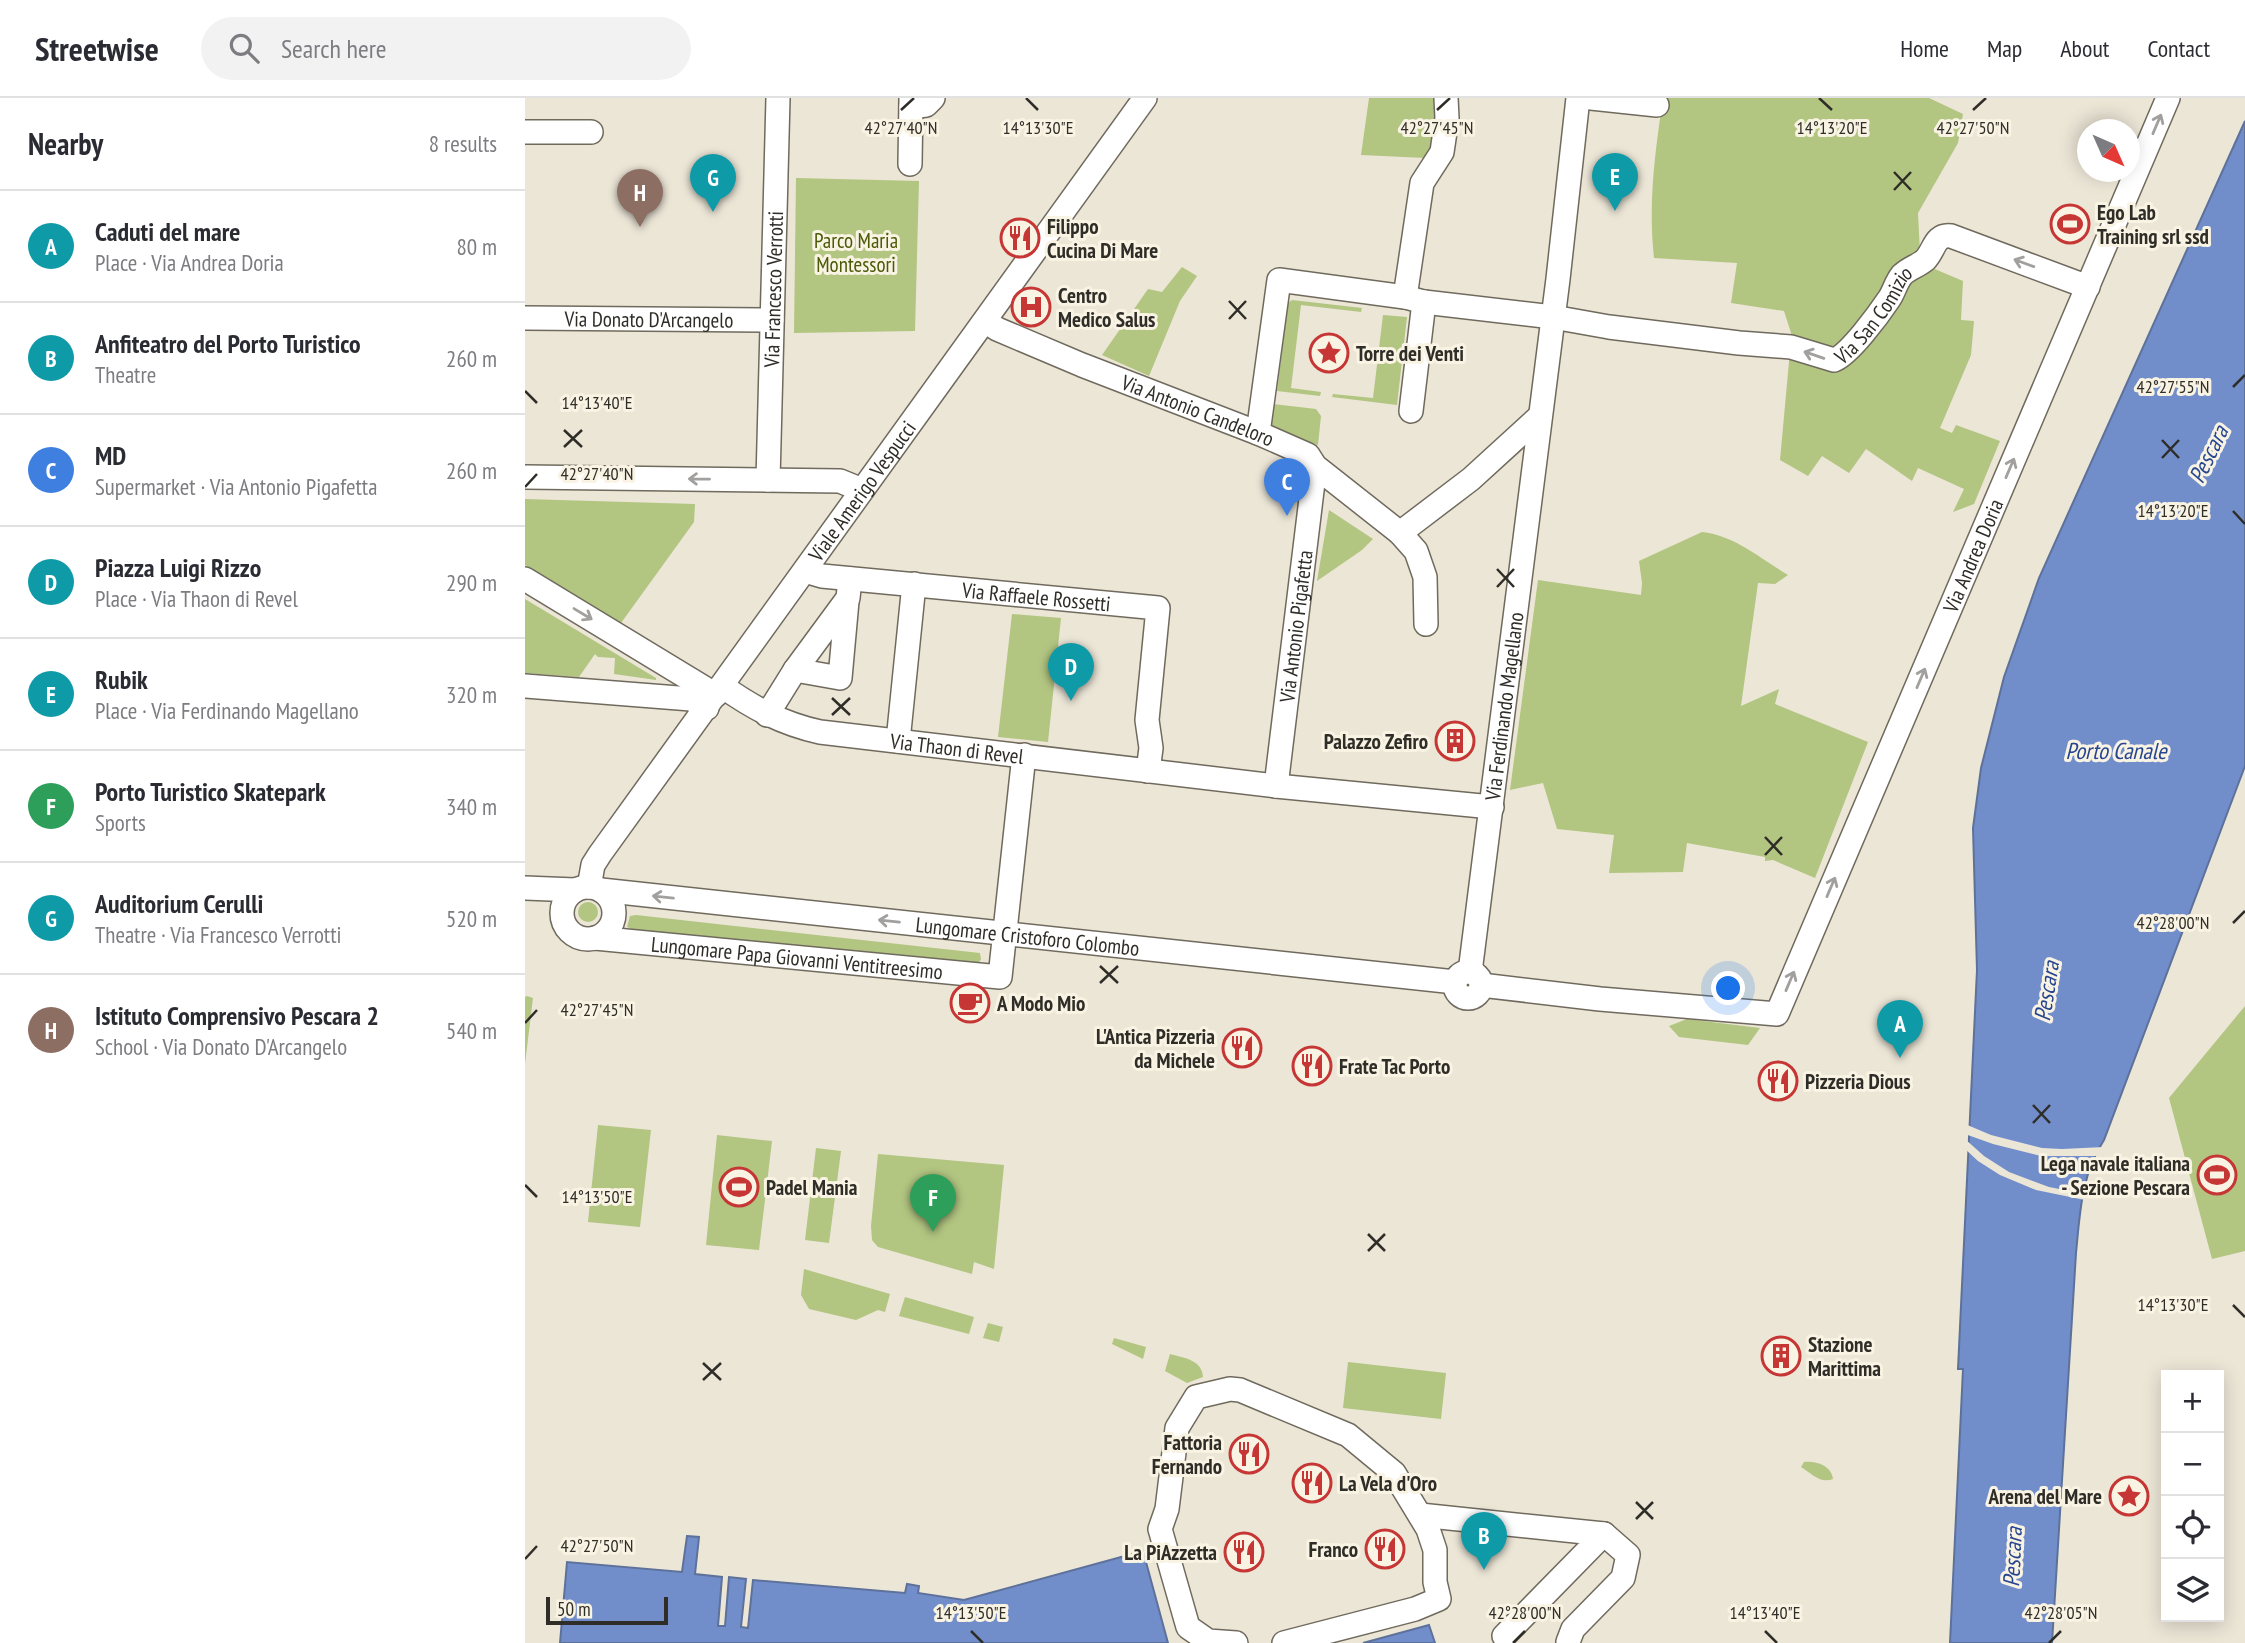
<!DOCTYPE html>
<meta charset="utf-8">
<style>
body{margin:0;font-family:"PT Sans Narrow",sans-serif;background:#f2f2f3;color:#2b2b33}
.controls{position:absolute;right:21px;bottom:21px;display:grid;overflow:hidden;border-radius:0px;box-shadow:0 4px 18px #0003}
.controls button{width:63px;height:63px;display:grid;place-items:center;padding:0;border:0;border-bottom:2px solid #e1e1e2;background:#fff;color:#2b2b33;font:35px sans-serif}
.compass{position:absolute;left:1552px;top:21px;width:63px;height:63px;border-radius:50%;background:#fff;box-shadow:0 4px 18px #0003;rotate:135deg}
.scale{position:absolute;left:21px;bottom:18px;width:122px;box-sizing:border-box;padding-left:7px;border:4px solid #2f2d27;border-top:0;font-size:19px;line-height:24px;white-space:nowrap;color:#2f2d27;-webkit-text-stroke:5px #f9f3e4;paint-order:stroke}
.you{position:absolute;left:1204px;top:891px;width:24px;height:24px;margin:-18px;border:5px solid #fff;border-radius:50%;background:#1a73e8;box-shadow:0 0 0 10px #1a73e833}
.badge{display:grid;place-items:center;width:46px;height:46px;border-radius:50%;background:#c53634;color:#fff;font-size:23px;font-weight:700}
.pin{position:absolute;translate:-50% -58px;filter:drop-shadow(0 2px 4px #0008)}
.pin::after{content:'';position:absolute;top:37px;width:24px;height:21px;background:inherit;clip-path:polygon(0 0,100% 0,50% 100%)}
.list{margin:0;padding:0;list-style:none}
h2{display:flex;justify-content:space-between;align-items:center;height:91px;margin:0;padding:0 28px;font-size:30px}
h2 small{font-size:23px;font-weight:400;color:#7c7c81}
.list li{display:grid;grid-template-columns:46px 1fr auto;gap:21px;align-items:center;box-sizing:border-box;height:112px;padding:0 28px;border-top:2px solid #e1e1e2}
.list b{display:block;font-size:26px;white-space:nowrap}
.list p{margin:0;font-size:23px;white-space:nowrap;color:#7c7c81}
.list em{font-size:23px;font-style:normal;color:#7c7c81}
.icon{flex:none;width:38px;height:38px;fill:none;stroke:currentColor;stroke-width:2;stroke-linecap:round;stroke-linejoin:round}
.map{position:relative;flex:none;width:1720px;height:1545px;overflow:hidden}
header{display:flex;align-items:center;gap:42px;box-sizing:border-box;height:98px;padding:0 35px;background:#fff;border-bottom:2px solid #e1e1e2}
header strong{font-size:33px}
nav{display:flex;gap:38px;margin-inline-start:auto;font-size:24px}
.search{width:490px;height:63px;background:#f2f2f3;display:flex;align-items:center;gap:18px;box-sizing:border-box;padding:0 24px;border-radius:38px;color:#7c7c81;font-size:26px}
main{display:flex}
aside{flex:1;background:#fff}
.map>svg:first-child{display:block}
</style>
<header>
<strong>Streetwise</strong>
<div class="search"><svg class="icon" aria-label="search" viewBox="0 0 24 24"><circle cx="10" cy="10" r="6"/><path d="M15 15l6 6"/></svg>Search here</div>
<nav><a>Home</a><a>Map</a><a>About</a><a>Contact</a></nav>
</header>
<main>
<aside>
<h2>Nearby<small>8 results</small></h2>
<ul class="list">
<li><span class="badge" style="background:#0f9aa8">A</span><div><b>Caduti del mare</b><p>Place · Via Andrea Doria</p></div><em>80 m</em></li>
<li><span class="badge" style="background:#0f9aa8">B</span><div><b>Anfiteatro del Porto Turistico</b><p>Theatre</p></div><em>260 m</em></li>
<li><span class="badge" style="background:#3f7fe0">C</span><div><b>MD</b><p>Supermarket · Via Antonio Pigafetta</p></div><em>260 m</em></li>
<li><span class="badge" style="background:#0f9aa8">D</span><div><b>Piazza Luigi Rizzo</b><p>Place · Via Thaon di Revel</p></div><em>290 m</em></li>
<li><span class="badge" style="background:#0f9aa8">E</span><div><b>Rubik</b><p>Place · Via Ferdinando Magellano</p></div><em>320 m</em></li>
<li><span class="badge" style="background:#2e9e5b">F</span><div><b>Porto Turistico Skatepark</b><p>Sports</p></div><em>340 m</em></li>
<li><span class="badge" style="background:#0f9aa8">G</span><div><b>Auditorium Cerulli</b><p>Theatre · Via Francesco Verrotti</p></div><em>520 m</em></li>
<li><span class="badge" style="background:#8d6e63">H</span><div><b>Istituto Comprensivo Pescara 2</b><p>School · Via Donato D'Arcangelo</p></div><em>540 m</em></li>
</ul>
</aside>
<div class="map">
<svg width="1720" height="1545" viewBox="0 0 1720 1545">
<rect width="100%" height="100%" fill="#ece6d7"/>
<g fill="#b2c581">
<polygon points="844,0 915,0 914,44 900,60 836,57"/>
<path d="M1138,0H1404L1438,16L1433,45L1393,115L1395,155L1362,183L1322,243L1301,253L1267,238L1259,213L1206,205L1212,165L1129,160C1123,106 1130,54 1138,0Z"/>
<polygon points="271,80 394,83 390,233 269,235"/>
<polygon points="657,169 672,178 655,203 624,278 577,257 623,191 637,194"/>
<polygon points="1405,169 1438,183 1436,222 1449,223 1446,257 1415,330 1427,335 1431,327 1475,343 1449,406 1428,414 1439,391 1393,370 1387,383 1341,351 1324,375 1297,358 1283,378 1255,362 1265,253 1315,270 1392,174"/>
<polygon points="767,202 837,210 836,214 776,207 766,290 796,294 795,298 752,293 763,205"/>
<polygon points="858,217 882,219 872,307 807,299 808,296 848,300"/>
<polygon points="748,306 791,311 796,318 793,347 746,330"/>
<polygon points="0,401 170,406 169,424 96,525 0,467"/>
<polygon points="804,412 848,441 837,452 792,483"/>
<path d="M1177,434C1209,437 1236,461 1263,477L1250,486L1233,485L1216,608L1254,591L1250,606L1343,644L1290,780L1248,762L1240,763V759L1162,745L1158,774L1084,775L1089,737L1032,731L1018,685L985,692L1013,482L1116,497L1117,485L1114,463Z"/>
<polygon points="0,501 131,580 131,582 89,576 90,560 73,559 70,556 54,579 0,575"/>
<polygon points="487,516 536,520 523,644 473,639"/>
<circle cx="63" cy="814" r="10"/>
<polygon points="111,817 455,855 456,861 452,868 109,832 102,829 105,818"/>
<polygon points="2,898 8,900 0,966 0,899"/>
<polygon points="1720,908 1720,1153 1687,1161 1644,1000"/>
<polygon points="1162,921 1235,930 1223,947 1154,939 1144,928"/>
<polygon points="73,1027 126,1032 115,1129 63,1124"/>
<polygon points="192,1037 247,1043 234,1152 181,1147"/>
<polygon points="291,1050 316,1053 304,1145 280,1142"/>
<polygon points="353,1056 479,1067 469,1171 449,1164 447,1176 353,1149 347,1142 346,1128"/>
<polygon points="279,1171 365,1196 360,1214 353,1212 331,1222 284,1211 276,1197"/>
<polygon points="380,1199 449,1219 444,1236 374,1218"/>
<polygon points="463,1225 478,1229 474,1244 458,1240"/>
<polygon points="589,1240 621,1249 618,1261 587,1246"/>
<path d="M645,1256C660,1260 677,1262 678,1279L662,1285L640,1273Z"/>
<polygon points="823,1264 921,1275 916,1321 818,1310"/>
<path d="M1279,1364C1291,1363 1306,1367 1308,1381C1295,1386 1286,1375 1276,1369Z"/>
</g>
<g fill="#718ecb" stroke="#5d719a" stroke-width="2">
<path d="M1720,23V668L1579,1042C1556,1077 1555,1115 1551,1155L1527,1545H1425L1438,1271H1433L1452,872L1448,730L1456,670L1479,579L1514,480Z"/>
<polygon points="162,1438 174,1439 170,1476 197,1479 193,1528 200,1528 204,1479 221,1481 216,1529 223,1530 228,1482 380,1495 382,1486 394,1488 393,1495 439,1502 618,1453 643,1545 35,1545 42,1464 157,1474"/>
<polygon points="904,1527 910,1545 838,1545"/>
</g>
<g fill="#ece6d7">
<polygon points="1440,1026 1466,1037 1517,1050 1537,1051 1579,1049 1573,1058 1516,1058 1468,1046 1440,1036"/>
<polygon points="1440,1041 1459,1058 1484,1074 1524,1089 1560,1096 1560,1102 1511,1092 1475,1077 1453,1063 1439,1050"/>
</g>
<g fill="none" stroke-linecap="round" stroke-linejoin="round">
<defs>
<g id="minor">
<polyline points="1066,0 1132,7"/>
<polyline points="386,9 401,7 408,0"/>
<polyline points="0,34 66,34"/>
<polyline points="385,66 386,0"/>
<polyline points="880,199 897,85 917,54 922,20 921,0"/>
<path id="s1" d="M0,220L247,222"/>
<path id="s2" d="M460,223L472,231L557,267L733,335L783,357L790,368L875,435L946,381L1015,318"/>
<polyline points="886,313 899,204"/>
<path id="s3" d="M733,335L754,182L880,199L899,204L1028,219L1084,229L1214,245L1266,249L1309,262C1324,257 1354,216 1364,201C1369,194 1371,184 1377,177C1384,170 1393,168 1400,162C1410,152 1409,136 1426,138L1563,189"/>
<polyline points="0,379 315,383 337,392"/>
<path id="s4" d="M243,382L253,0"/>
<polyline points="875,435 891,453 900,479 901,526"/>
<path id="s5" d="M280,473L297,478L633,510L622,622L626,650L623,673"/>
<polyline points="0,481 191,597"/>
<polyline points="270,572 315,580 322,503"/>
<polyline points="0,588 166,601 182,610"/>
<path id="s6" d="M197,588C228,610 258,626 295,634L751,688L967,709"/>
<polyline points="242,617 270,572 323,500 325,481"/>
<polyline points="373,643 389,486"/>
<path id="s7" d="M751,688L790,368"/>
<path id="s8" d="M64,789L68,767L75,756L620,0"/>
<circle cx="63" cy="815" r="26"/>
<polyline points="0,790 50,792"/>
<path id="s9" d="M76,792L930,884"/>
<path id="s10" d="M70,840L475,879L499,657"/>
<circle cx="943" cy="887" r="13"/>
<path id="s11" d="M945,874L1033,181L1053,0"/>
<path id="s12" d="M956,887L1075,901L1252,916L1643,0"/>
<polyline points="895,1417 1079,1436 979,1538"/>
<polyline points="1043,1544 1048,1531 1098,1480 1103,1457 1079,1436"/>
<polyline points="711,1545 683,1543 663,1529 635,1431 642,1411 652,1330 671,1299 705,1291 715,1292 823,1337 869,1375 903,1431 910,1452 910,1484 914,1501 890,1511 759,1545"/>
</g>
</defs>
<use href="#minor" stroke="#6f6a5d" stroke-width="26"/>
<use href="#minor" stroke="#fff" stroke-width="23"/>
</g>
<defs><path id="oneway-shaft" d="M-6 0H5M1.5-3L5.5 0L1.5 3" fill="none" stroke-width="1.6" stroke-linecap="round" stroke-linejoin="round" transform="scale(1.75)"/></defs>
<g stroke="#a1a09e">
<use href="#oneway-shaft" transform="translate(1632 26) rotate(-67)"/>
<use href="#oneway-shaft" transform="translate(1499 165) rotate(-160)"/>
<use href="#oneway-shaft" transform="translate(1289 257) rotate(-161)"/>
<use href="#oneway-shaft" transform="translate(1485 370) rotate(-67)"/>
<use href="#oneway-shaft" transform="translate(174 381) rotate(-179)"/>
<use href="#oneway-shaft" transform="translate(58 516) rotate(31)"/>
<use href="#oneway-shaft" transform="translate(1396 580) rotate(-67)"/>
<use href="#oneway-shaft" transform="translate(1306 789) rotate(-67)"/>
<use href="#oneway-shaft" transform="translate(138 799) rotate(-174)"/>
<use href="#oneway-shaft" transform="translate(364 823) rotate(-174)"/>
<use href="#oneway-shaft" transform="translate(1265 883) rotate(-67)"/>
</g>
<path fill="none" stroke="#2f2d27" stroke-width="2.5" d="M501,0L513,12M1294,0L1307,12M376,12L389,0M912,12L925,0M1448,12L1461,0M1369,74L1386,92M1369,92L1386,74M704,203L721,221M704,221L721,203M1708,289L1720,277M0,293L12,305M39,332L57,349M1637,342L1654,360M39,349L57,332M1637,360L1654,342M0,389L12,376M1708,413L1720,426M972,471L989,489M972,489L989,471M307,600L325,617M307,617L325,600M1240,739L1257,757M1240,757L1257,739M1708,825L1720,813M575,868L593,885M575,885L593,868M0,925L12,912M1508,1007L1525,1025M1508,1025L1525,1007M0,1087L12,1099M843,1136L860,1153M843,1153L860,1136M1708,1207L1720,1219M178,1265L196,1282M178,1282L196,1265M1111,1404L1128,1421M1111,1421L1128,1404M0,1461L12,1448M446,1533L458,1545M1240,1533L1252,1545M988,1545L1000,1533M1524,1545L1536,1533"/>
<defs>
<symbol id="stadium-ring" viewBox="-11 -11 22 22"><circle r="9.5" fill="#f9f3e4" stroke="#c53634" stroke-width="1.5"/><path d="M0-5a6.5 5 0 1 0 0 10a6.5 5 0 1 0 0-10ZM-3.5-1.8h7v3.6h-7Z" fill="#c53634"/></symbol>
<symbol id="restaurant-ring" viewBox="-11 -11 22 22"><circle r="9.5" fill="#f9f3e4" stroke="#c53634" stroke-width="1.5"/><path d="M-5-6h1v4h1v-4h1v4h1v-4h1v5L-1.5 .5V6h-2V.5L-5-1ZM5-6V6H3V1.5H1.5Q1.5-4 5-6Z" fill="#c53634"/></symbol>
<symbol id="hospital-ring" viewBox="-11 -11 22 22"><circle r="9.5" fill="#f9f3e4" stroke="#c53634" stroke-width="1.5"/><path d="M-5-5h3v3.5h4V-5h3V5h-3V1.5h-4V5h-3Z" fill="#c53634"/></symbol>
<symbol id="sight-ring" viewBox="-11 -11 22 22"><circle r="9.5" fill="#f9f3e4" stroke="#c53634" stroke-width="1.5"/><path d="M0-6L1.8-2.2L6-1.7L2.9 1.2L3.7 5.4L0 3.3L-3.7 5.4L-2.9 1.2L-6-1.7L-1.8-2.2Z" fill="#c53634"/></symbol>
<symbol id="building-ring" viewBox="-11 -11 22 22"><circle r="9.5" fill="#f9f3e4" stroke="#c53634" stroke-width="1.5"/><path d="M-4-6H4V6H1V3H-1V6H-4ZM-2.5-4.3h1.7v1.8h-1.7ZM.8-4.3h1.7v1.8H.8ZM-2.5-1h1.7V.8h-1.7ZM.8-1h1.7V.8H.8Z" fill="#c53634"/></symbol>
<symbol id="cafe-ring" viewBox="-11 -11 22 22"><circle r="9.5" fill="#f9f3e4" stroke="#c53634" stroke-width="1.5"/><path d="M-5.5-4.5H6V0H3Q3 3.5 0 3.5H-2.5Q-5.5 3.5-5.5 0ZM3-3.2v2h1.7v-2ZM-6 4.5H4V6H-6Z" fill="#c53634"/></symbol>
</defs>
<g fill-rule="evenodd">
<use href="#stadium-ring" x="1523" y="104" width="44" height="44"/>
<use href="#restaurant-ring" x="473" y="118" width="44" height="44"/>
<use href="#hospital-ring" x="484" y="187" width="44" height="44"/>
<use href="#sight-ring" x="782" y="233" width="44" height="44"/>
<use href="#building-ring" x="908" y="621" width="44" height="44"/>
<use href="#cafe-ring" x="423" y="883" width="44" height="44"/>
<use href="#restaurant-ring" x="695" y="928" width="44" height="44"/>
<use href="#restaurant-ring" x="765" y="946" width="44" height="44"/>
<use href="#restaurant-ring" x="1231" y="961" width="44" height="44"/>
<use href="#stadium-ring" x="1670" y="1055" width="44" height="44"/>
<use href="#stadium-ring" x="192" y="1067" width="44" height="44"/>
<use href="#building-ring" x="1234" y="1236" width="44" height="44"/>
<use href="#restaurant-ring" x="702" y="1334" width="44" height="44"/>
<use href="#restaurant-ring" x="765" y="1363" width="44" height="44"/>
<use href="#sight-ring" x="1582" y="1376" width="44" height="44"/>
<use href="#restaurant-ring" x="838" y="1429" width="44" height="44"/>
<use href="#restaurant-ring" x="697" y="1432" width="44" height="44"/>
</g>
<g text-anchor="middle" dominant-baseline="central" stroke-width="6" stroke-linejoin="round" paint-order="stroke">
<g font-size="21" font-weight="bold" fill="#2f2d27" stroke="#f9f3e4" text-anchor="start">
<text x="1572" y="114">Ego Lab<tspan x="1572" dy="24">Training srl ssd</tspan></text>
<text x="522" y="128">Filippo<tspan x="522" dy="24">Cucina Di Mare</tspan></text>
<text x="533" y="197">Centro<tspan x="533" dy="24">Medico Salus</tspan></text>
<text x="831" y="255">Torre dei Venti</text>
<text x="903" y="643" text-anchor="end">Palazzo Zefiro</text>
<text x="472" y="905">A Modo Mio</text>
<text x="690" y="938" text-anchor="end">L'Antica Pizzeria<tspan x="690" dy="24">da Michele</tspan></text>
<text x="814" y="968">Frate Tac Porto</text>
<text x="1280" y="983">Pizzeria Dious</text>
<text x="1665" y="1065" text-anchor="end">Lega navale italiana<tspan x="1665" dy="24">- Sezione Pescara</tspan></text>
<text x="241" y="1089">Padel Mania</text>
<text x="1283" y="1246">Stazione<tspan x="1283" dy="24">Marittima</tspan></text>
<text x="697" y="1344" text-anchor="end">Fattoria<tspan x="697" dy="24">Fernando</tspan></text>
<text x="814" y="1385">La Vela d'Oro</text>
<text x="1577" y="1398" text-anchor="end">Arena del Mare</text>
<text x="833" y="1451" text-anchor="end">Franco</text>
<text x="692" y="1454" text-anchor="end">La PiAzzetta</text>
</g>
<g font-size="21" fill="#4a5a07" stroke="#f9f3e4">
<text x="331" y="142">Parco Maria<tspan x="331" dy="24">Montessori</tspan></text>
</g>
<g font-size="21" fill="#2f2d27" stroke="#f9f3e4">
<text stroke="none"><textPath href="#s4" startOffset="191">Via Francesco Verrotti</textPath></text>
<text stroke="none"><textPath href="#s3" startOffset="777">Via San Comizio</textPath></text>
<text stroke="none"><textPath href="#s1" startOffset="124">Via Donato D'Arcangelo</textPath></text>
<text stroke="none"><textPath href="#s2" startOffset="231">Via Antonio Candeloro</textPath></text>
<text stroke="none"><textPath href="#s8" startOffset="483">Viale Amerigo Vespucci</textPath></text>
<text stroke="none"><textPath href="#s12" startOffset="796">Via Andrea Doria</textPath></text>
<text stroke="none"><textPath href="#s5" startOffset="233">Via Raffaele Rossetti</textPath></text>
<text stroke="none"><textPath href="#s7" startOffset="161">Via Antonio Pigafetta</textPath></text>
<text stroke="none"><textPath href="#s11" startOffset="268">Via Ferdinando Magellano</textPath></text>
<text stroke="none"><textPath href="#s6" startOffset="247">Via Thaon di Revel</textPath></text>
<text stroke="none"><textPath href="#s9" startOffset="429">Lungomare Cristoforo Colombo</textPath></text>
<text stroke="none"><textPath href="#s10" startOffset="203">Lungomare Papa Giovanni Ventitreesimo</textPath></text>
</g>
<g font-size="23" font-style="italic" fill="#284690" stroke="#f9f3e4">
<text transform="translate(1683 356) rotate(-64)">Pescara</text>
<text x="1591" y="652">Porto Canale</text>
<text transform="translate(1521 893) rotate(-81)">Pescara</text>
<text transform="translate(1487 1459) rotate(-87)">Pescara</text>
</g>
</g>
<g font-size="18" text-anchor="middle" fill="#2f2d27" stroke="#f9f3e4" stroke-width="6" stroke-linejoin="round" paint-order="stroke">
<text x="376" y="36">42°27'40"N</text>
<text x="513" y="36">14°13'30"E</text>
<text x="912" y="36">42°27'45"N</text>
<text x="1307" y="36">14°13'20"E</text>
<text x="1448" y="36">42°27'50"N</text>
<text x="1648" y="295">42°27'55"N</text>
<text x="72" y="311">14°13'40"E</text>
<text x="72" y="382">42°27'40"N</text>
<text x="1648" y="419">14°13'20"E</text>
<text x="1648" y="831">42°28'00"N</text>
<text x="72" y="918">42°27'45"N</text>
<text x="72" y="1105">14°13'50"E</text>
<text x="1648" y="1213">14°13'30"E</text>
<text x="72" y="1454">42°27'50"N</text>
<text x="1000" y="1521">42°28'00"N</text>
<text x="1536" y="1521">42°28'05"N</text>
<text x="446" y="1521">14°13'50"E</text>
<text x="1240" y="1521">14°13'40"E</text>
</g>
</svg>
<div class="controls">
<button>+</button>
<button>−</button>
<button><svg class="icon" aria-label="locate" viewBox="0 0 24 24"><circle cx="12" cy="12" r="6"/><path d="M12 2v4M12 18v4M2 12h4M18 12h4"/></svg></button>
<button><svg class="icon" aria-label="layers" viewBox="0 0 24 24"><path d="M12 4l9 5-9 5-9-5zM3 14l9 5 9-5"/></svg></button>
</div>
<svg class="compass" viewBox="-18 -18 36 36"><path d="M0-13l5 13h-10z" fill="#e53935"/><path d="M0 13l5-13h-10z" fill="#7c7c81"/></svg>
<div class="scale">50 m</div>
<div class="you"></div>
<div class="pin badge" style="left:1375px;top:960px;background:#0f9aa8">A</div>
<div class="pin badge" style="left:959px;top:1472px;background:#0f9aa8">B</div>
<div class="pin badge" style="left:762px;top:418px;background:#3f7fe0">C</div>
<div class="pin badge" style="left:546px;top:603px;background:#0f9aa8">D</div>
<div class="pin badge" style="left:1090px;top:113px;background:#0f9aa8">E</div>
<div class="pin badge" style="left:408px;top:1134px;background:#2e9e5b">F</div>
<div class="pin badge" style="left:188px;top:114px;background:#0f9aa8">G</div>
<div class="pin badge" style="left:115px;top:129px;background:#8d6e63">H</div>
</div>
</main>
